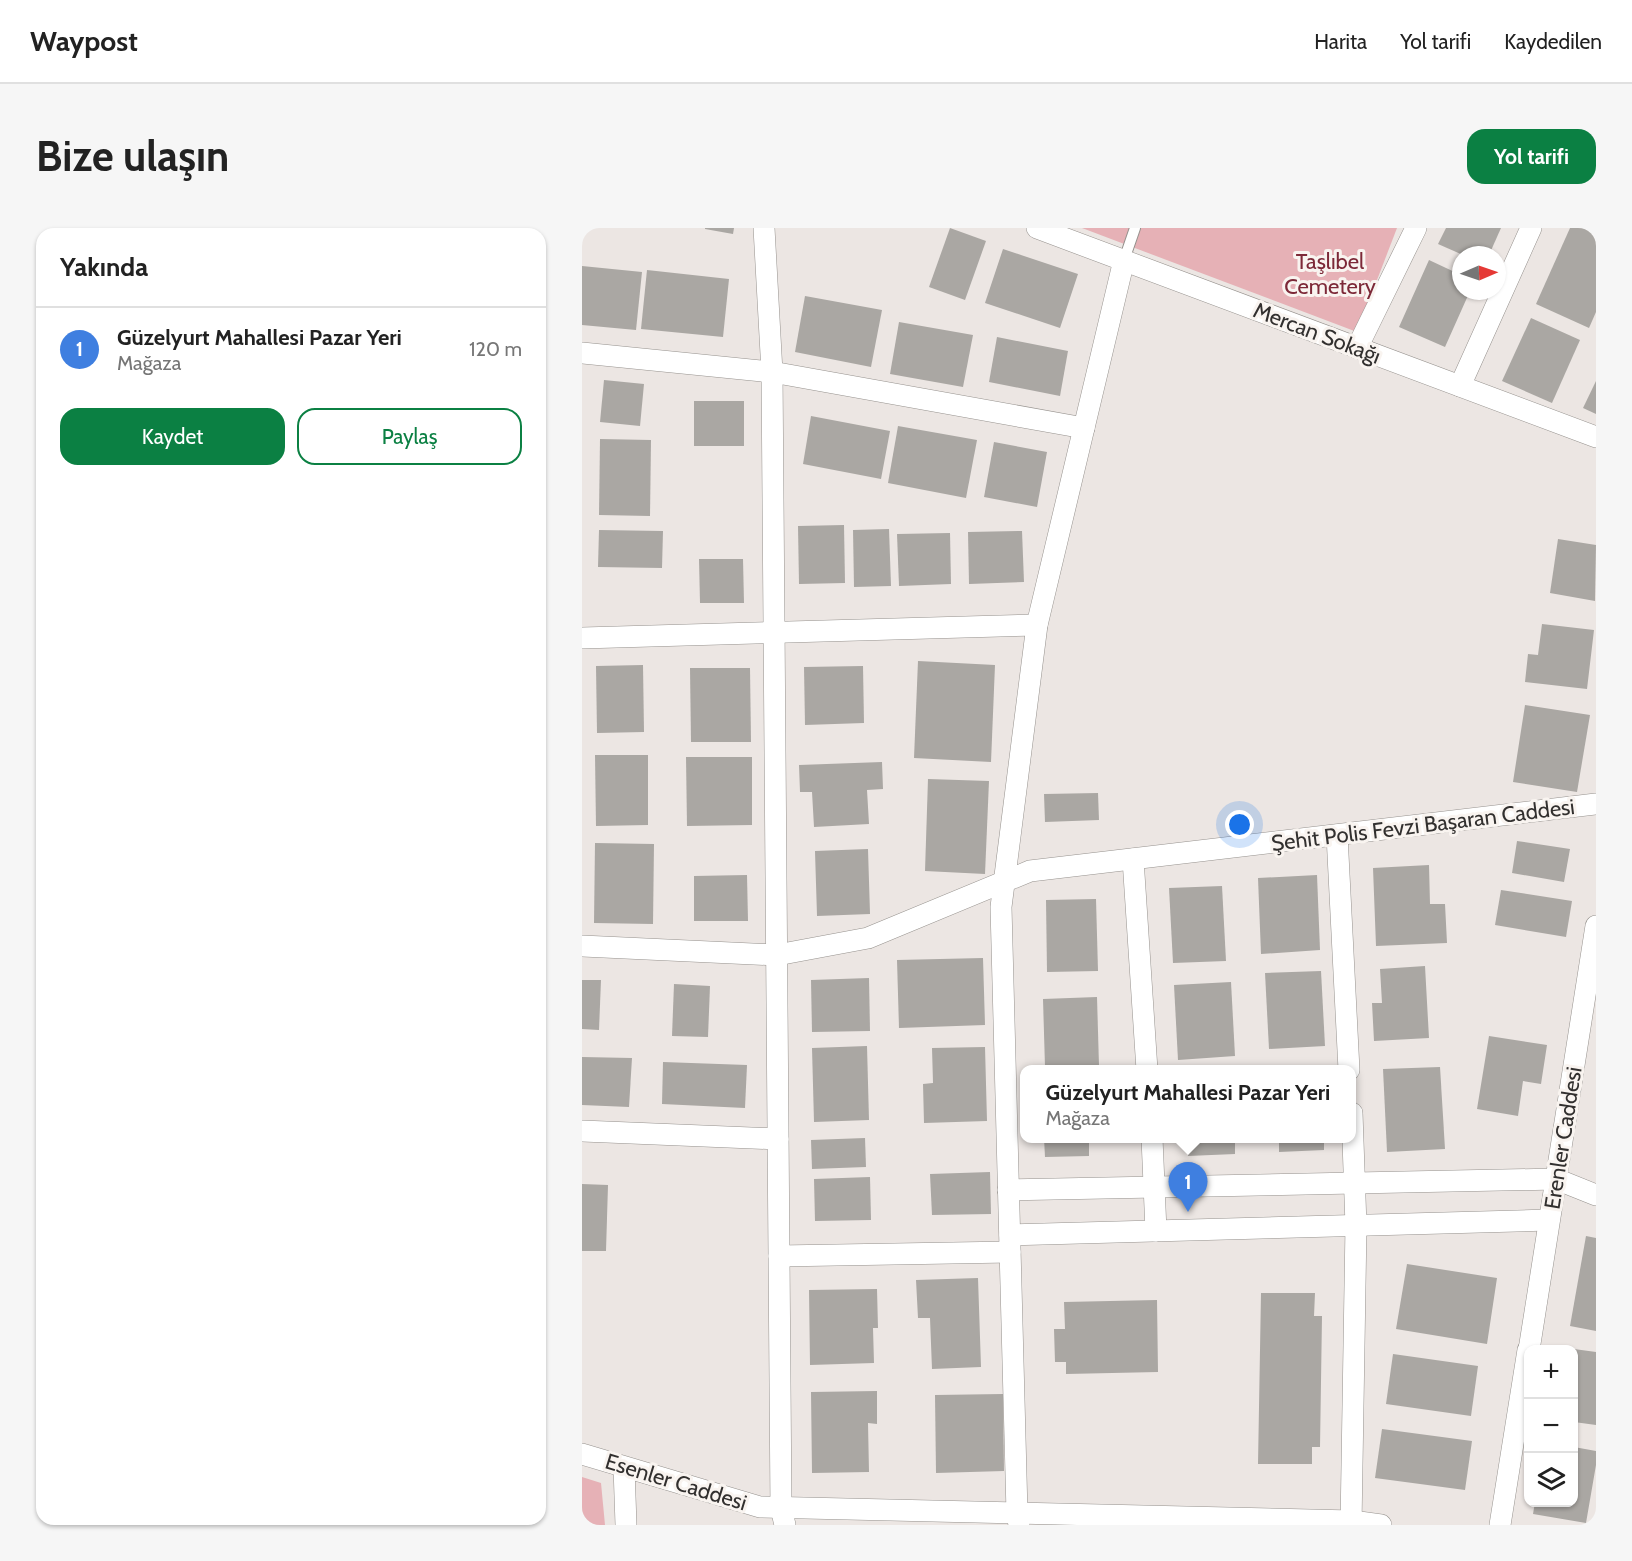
<!DOCTYPE html>
<html lang="tr">
<meta charset="utf-8">
<style>
body{margin:0;font-family:Cabin,sans-serif;background:#f6f6f6;color:#222}
.controls{position:absolute;right:18px;bottom:18px;display:grid;overflow:hidden;border-radius:12px;box-shadow:0 2px 4px #0004}
.controls button{width:54px;height:54px;display:grid;place-items:center;padding:0;border:0;border-bottom:2px solid #e0e0e0;background:#fff;color:#222;font:30px sans-serif}
.compass{position:absolute;left:870px;top:18px;width:54px;height:54px;border-radius:50%;background:#fff;box-shadow:0 2px 4px #0004;rotate:88deg}
.you{position:absolute;left:658px;top:597px;width:21px;height:21px;margin:-15px;border:4px solid #fff;border-radius:50%;background:#1a73e8;box-shadow:0 0 0 9px #1a73e833}
.badge{display:grid;place-items:center;width:39px;height:39px;border-radius:50%;background:#0b8043;color:#fff;font-size:20px;font-weight:700}
.pin{position:absolute;translate:-50% -50px;filter:drop-shadow(0 2px 3px #0008)}
.pin::after{content:'';position:absolute;top:32px;width:21px;height:18px;background:inherit;clip-path:polygon(0 0,100% 0,50% 100%)}
.popup{position:absolute;left:438px;top:837px;width:336px;height:78px;box-sizing:border-box;display:grid;place-content:center;border-radius:12px;background:#fff;filter:drop-shadow(0 2px 4px #0005);font-size:20px;white-space:nowrap;color:#767676}
.popup b{font-size:22px;color:#222}
.popup::after{content:'';position:absolute;left:50%;top:100%;margin-left:-12px;border:12px solid transparent;border-top-color:#fff}
.list{margin:0;padding:0;list-style:none}
h2{display:flex;justify-content:space-between;align-items:center;height:78px;margin:0;padding:0 24px;font-size:26px}
h2 small{font-size:20px;font-weight:400;color:#767676}
.list li{display:grid;grid-template-columns:39px 1fr auto;gap:18px;align-items:center;box-sizing:border-box;height:84px;padding:0 24px;border-top:2px solid #e0e0e0}
.list b{display:block;font-size:22px;white-space:nowrap}
.list p{margin:0;font-size:20px;white-space:nowrap;color:#767676}
.list em{font-size:20px;font-style:normal;color:#767676}
.actions{display:flex;gap:12px;padding:18px 24px}
.actions a{flex:1;padding:14px 0;border:2px solid #0b8043;border-radius:18px;text-align:center;font-size:21px;color:#0b8043}
.actions .main{background:#0b8043;color:#fff}
.icon{flex:none;width:33px;height:33px;fill:none;stroke:currentColor;stroke-width:2;stroke-linecap:round;stroke-linejoin:round}
.map{position:relative;flex:none;width:1014px;height:1297px;overflow:hidden;border-radius:18px}
header{display:flex;align-items:center;gap:36px;box-sizing:border-box;height:84px;padding:0 30px;background:#fff;border-bottom:2px solid #e0e0e0}
header strong{font-size:28px}
nav{display:flex;gap:33px;margin-inline-start:auto;font-size:21px}
.intro{display:flex;align-items:center;justify-content:space-between;box-sizing:border-box;height:144px;padding:0 36px}
h1{margin:0;font-size:42px}
.button{padding:15px 27px;border-radius:18px;background:#0b8043;color:#fff;font-size:21px;font-weight:700}
main{display:flex;gap:36px;padding:0 36px}
aside{flex:1;background:#fff;border-radius:18px;box-shadow:0 2px 4px #0004}
.map>svg:first-child{display:block}
</style>
<header>
<strong>Waypost</strong>
<nav><a>Harita</a><a>Yol tarifi</a><a>Kaydedilen</a></nav>
</header>
<div class="intro"><h1>Bize ulaşın</h1><a class="button">Yol tarifi</a></div>
<main>
<aside>
<h2>Yakında<small></small></h2>
<ul class="list">
<li><span class="badge" style="background:#3f7fe0">1</span><div><b>Güzelyurt Mahallesi Pazar Yeri</b><p>Mağaza</p></div><em>120 m</em></li>
</ul>
<div class="actions"><a class="main">Kaydet</a><a>Paylaş</a></div>
</aside>
<div class="map">
<svg width="1014" height="1297" viewBox="0 0 1014 1297">
<rect width="100%" height="100%" fill="#ece6e3"/>
<g fill="#e6b1b6">
<polygon points="500,0 815,0 775,104"/>
<polygon points="0,1249 19,1255 23,1297 0,1297"/>
</g>
<g fill="#aaa7a3">
<polygon points="123,0 152,0 151,6 123,1"/>
<polygon points="368,0 404,13 383,72 347,59"/>
<polygon points="864,0 919,0 907,27 881,27 856,16"/>
<polygon points="988,0 1014,0 1014,84 1007,100 954,76"/>
<polygon points="421,21 496,46 478,100 403,75"/>
<polygon points="847,32 879,47 879,63 888,63 863,119 817,99"/>
<polygon points="0,38 60,44 54,102 0,97"/>
<polygon points="65,42 147,51 141,109 59,101"/>
<polygon points="223,68 300,82 289,139 213,124"/>
<polygon points="949,90 998,112 970,175 920,153"/>
<polygon points="317,94 391,107 381,159 308,146"/>
<polygon points="415,109 486,123 478,168 407,154"/>
<polygon points="22,152 62,156 58,198 18,194"/>
<polygon points="1014,153 1014,186 1001,180"/>
<rect x="112" y="173" width="50" height="45"/>
<polygon points="229,188 308,203 299,251 221,236"/>
<polygon points="316,198 395,212 384,270 306,255"/>
<polygon points="18,211 69,212 68,288 17,287"/>
<polygon points="412,214 465,224 455,279 402,269"/>
<polygon points="262,297 263,355 217,356 216,298"/>
<polygon points="307,301 309,358 272,359 271,302"/>
<polygon points="17,302 81,303 80,340 16,339"/>
<polygon points="440,303 442,354 387,356 386,304"/>
<polygon points="368,305 369,356 317,358 315,306"/>
<polygon points="976,311 1014,317 1013,373 968,365"/>
<polygon points="117,331 161,331 162,375 118,375"/>
<polygon points="960,396 1012,402 1005,461 943,454 946,426 956,427"/>
<polygon points="336,433 413,437 409,534 332,530"/>
<polygon points="61,437 62,504 15,505 14,438"/>
<polygon points="281,438 282,495 223,497 222,439"/>
<polygon points="108,440 168,440 169,514 109,514"/>
<polygon points="943,477 1008,487 995,564 931,554"/>
<polygon points="13,527 66,527 66,597 14,598"/>
<polygon points="104,529 170,529 170,597 105,598"/>
<polygon points="300,534 301,561 285,562 287,596 232,599 230,564 218,564 217,537"/>
<polygon points="346,551 407,553 403,646 343,643"/>
<polygon points="516,565 517,592 463,594 462,566"/>
<polygon points="935,613 988,621 982,654 930,645"/>
<polygon points="13,615 72,616 71,696 12,695"/>
<polygon points="286,621 288,686 235,688 233,623"/>
<polygon points="847,637 848,676 863,676 865,715 794,718 791,640"/>
<polygon points="165,647 166,693 112,693 112,648"/>
<polygon points="735,647 738,722 679,726 676,650"/>
<polygon points="640,658 644,733 591,735 587,660"/>
<polygon points="919,662 990,673 984,709 913,697"/>
<polygon points="514,671 516,743 465,744 464,672"/>
<polygon points="401,730 403,797 317,800 315,732"/>
<polygon points="843,738 847,810 792,813 790,775 800,775 798,741"/>
<polygon points="739,743 743,818 687,821 683,745"/>
<polygon points="287,750 288,803 230,804 229,752"/>
<polygon points="0,752 19,752 17,802 0,801"/>
<polygon points="649,754 653,828 596,832 592,757"/>
<polygon points="92,756 128,758 126,809 90,808"/>
<polygon points="515,769 517,838 463,839 461,771"/>
<polygon points="907,808 965,817 959,856 941,853 936,888 895,881"/>
<polygon points="285,818 287,892 232,894 230,820"/>
<polygon points="403,819 405,893 342,895 341,856 351,855 350,820"/>
<polygon points="0,829 50,830 47,879 0,877"/>
<polygon points="81,834 165,837 163,880 80,876"/>
<polygon points="858,839 863,921 805,924 801,841"/>
<polygon points="283,910 284,939 230,941 229,912"/>
<polygon points="462,910 507,910 507,928 463,929"/>
<polygon points="605,910 653,910 653,926 606,928"/>
<polygon points="697,910 742,910 742,922 697,924"/>
<polygon points="408,944 409,986 350,987 348,946"/>
<polygon points="288,949 289,992 233,993 232,951"/>
<polygon points="0,956 26,957 24,1023 0,1023"/>
<polygon points="1004,1008 1014,1010 1014,1103 988,1098"/>
<polygon points="825,1036 915,1050 905,1116 814,1101"/>
<polygon points="396,1050 399,1139 350,1141 348,1090 336,1090 334,1052"/>
<polygon points="295,1061 296,1100 291,1100 292,1135 228,1137 227,1062"/>
<polygon points="679,1065 733,1065 732,1088 740,1088 738,1219 730,1219 730,1236 676,1236"/>
<polygon points="575,1072 576,1144 484,1146 484,1134 473,1134 472,1101 483,1101 482,1074"/>
<polygon points="992,1121 1014,1124 1014,1197 992,1194"/>
<polygon points="811,1126 896,1138 889,1188 804,1176"/>
<polygon points="295,1163 295,1196 286,1195 287,1244 230,1245 229,1164"/>
<polygon points="421,1166 422,1243 354,1245 353,1167"/>
<polygon points="800,1201 890,1213 883,1262 793,1250"/>
<polygon points="992,1219 1014,1223 1014,1237 1004,1295 951,1286 953,1274 992,1274"/>
</g>
<g fill="none" stroke-linecap="round" stroke-linejoin="round">
<defs>
<polyline id="lane" points="542,32 553,0"/>
<g id="street">
<polyline points="182,0 190,144 199,1280 203,1297"/>
<polyline points="455,0 1014,209"/>
<polyline points="775,120 834,0"/>
<polyline points="0,125 190,144 502,200"/>
<polyline points="878,158 949,0"/>
<polyline points="0,410 455,397"/>
<polyline points="755,607 767,842"/>
<polyline points="551,631 565,842"/>
<polyline points="0,718 195,727 286,710 448,643 1014,576"/>
<polyline points="0,903 196,911"/>
<polyline points="570,910 574,1003"/>
<polyline points="426,962 974,951 1014,967"/>
<polyline points="428,1007 967,992"/>
<polyline points="197,1028 428,1024"/>
<polyline points="947,1122 1014,698"/>
<polyline points="0,1226 178,1279 770,1293 799,1297"/>
<polyline points="42,1239 44,1297"/>
<polyline points="437,1297 435,1285 419,679 455,397 542,32"/>
<polyline points="769,1297 774,998 770,885"/>
<polyline points="918,1297 946,1122"/>
</g>
</defs>
<use href="#lane" stroke="#96928e" stroke-width="12"/>
<use href="#street" stroke="#96928e" stroke-width="22"/>
<use href="#lane" stroke="#fff" stroke-width="10"/>
<use href="#street" stroke="#fff" stroke-width="21"/>
</g>
<g text-anchor="middle" dominant-baseline="central" stroke-width="6" stroke-linejoin="round" paint-order="stroke">
<g font-size="22" fill="#7d2938" stroke="#f9f4f0">
<text x="748" y="33">Taşlıbel<tspan x="748" dy="25">Cemetery</tspan></text>
</g>
<g font-size="22" fill="#32302f" stroke="#f9f4f0">
<text transform="translate(735 105) rotate(21)">Mercan Sokağı</text>
<text transform="translate(841 597) rotate(-7)">Şehit Polis Fevzi Başaran Caddesi</text>
<text transform="translate(981 910) rotate(-81)">Erenler Caddesi</text>
<text transform="translate(94 1254) rotate(17)">Esenler Caddesi</text>
</g>
</g>
</svg>
<div class="controls">
<button>+</button>
<button>−</button>
<button><svg class="icon" aria-label="layers" viewBox="0 0 24 24"><path d="M12 4l9 5-9 5-9-5zM3 14l9 5 9-5"/></svg></button>
</div>
<svg class="compass" viewBox="-18 -18 36 36"><path d="M0-13l5 13h-10z" fill="#e53935"/><path d="M0 13l5-13h-10z" fill="#767676"/></svg>
<div class="you"></div>
<div class="pin badge" style="left:606px;top:984px;background:#3f7fe0">1</div>
<div class="popup"><b>Güzelyurt Mahallesi Pazar Yeri</b>Mağaza</div>
</div>
</main>
